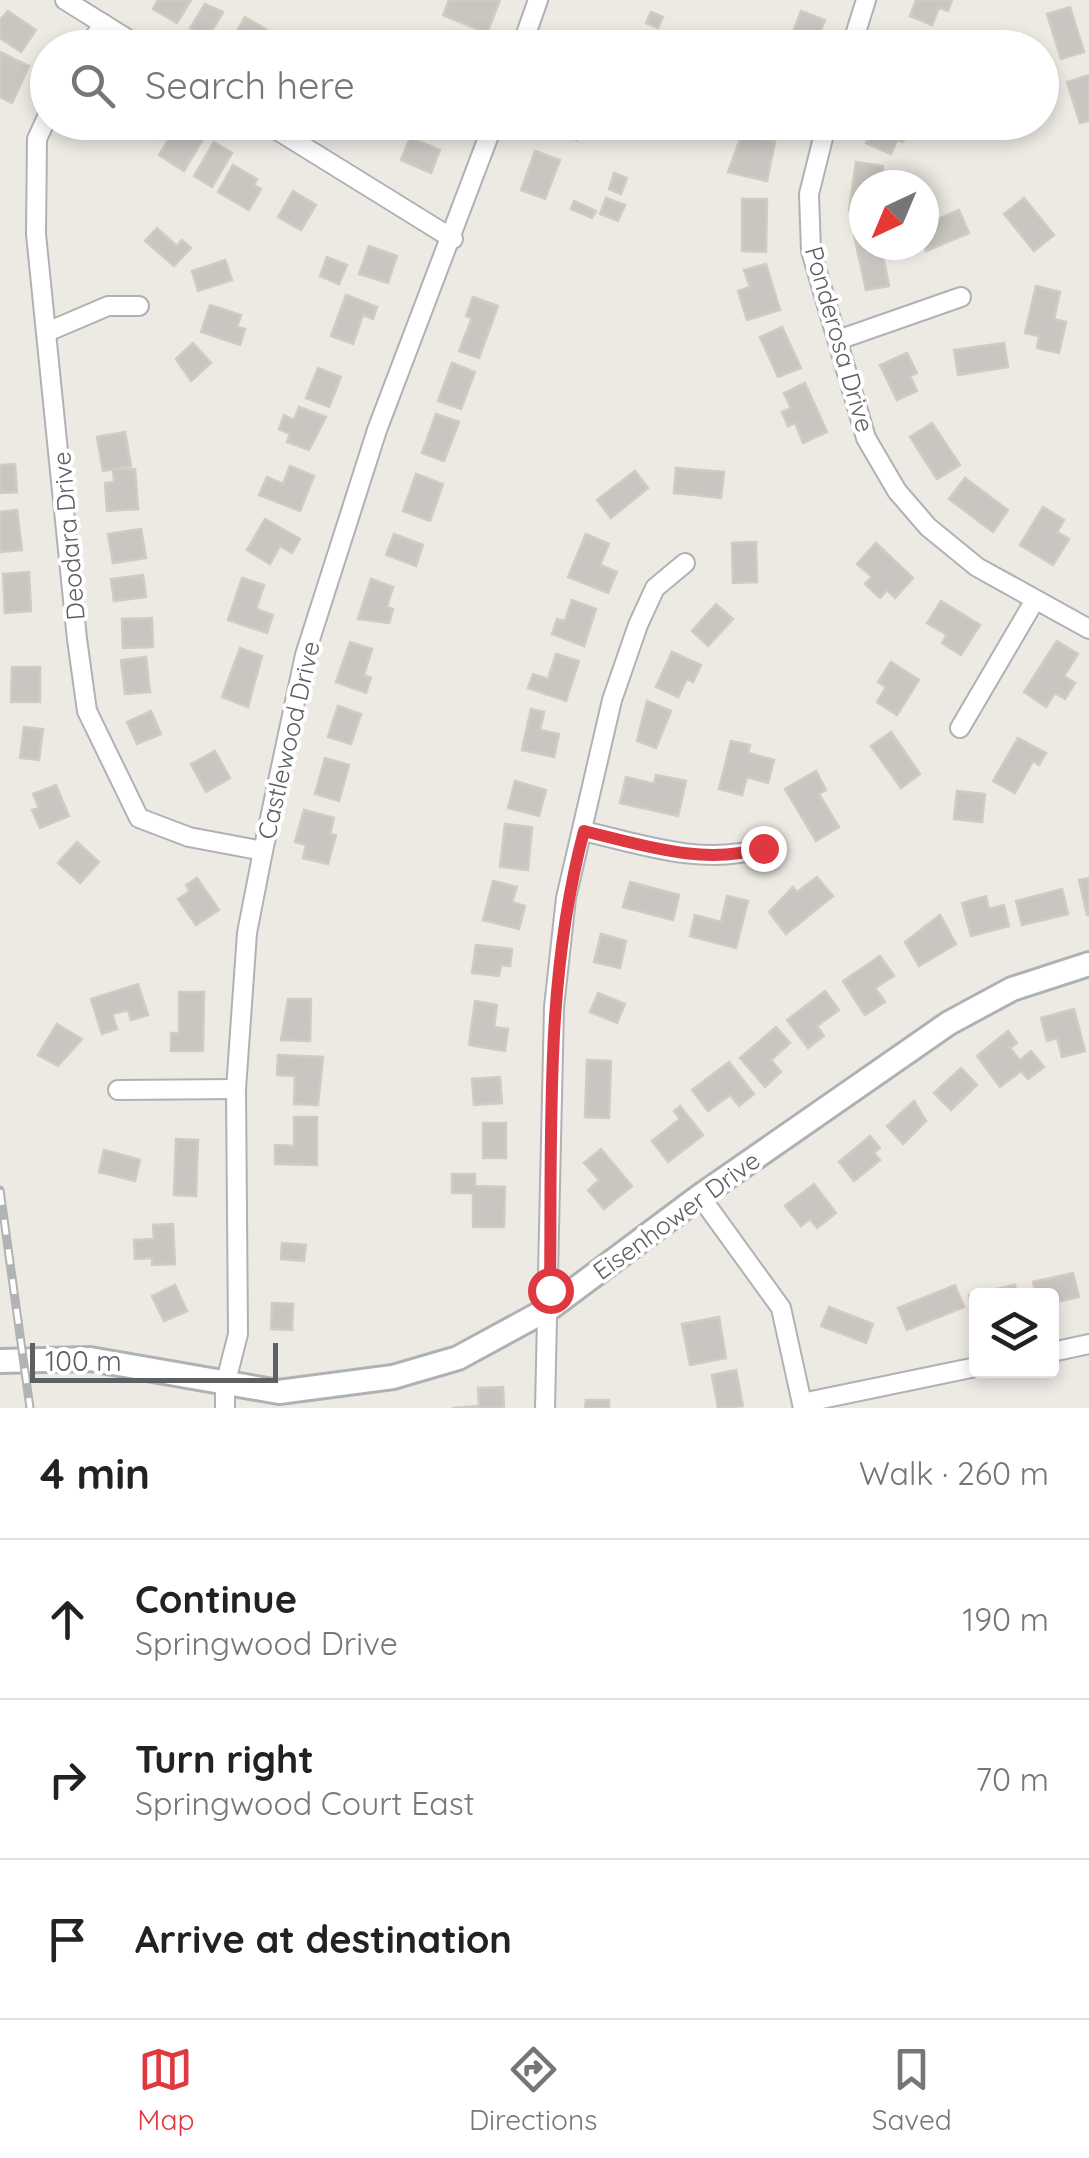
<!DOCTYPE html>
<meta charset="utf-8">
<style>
body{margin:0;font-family:Quicksand,sans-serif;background:#f6f6f6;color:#222}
.controls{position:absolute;right:30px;bottom:30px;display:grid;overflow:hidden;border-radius:10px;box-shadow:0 5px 15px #0003}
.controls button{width:90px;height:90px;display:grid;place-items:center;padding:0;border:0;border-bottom:2px solid #e0e0e0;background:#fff;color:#222;font:50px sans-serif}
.compass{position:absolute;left:849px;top:170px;width:90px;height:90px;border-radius:50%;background:#fff;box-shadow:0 5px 15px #0003;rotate:224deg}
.scale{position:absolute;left:30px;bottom:25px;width:248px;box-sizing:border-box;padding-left:10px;border:5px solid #5c6063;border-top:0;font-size:28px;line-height:35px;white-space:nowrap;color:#5c6063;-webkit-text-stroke:8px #fff;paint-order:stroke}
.stop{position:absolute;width:30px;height:30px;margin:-22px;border:8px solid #df3841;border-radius:50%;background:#fff}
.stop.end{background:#df3841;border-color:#fff;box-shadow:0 2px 10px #0008}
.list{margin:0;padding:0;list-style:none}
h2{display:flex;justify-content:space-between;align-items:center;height:130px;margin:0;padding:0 40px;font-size:42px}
h2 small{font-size:32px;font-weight:400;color:#767676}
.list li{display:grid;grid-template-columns:65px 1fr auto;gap:30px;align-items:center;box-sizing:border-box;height:160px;padding:0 40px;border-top:2px solid #e0e0e0}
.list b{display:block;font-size:38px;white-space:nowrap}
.list p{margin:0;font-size:32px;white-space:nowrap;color:#767676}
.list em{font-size:32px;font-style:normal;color:#767676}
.icon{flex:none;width:55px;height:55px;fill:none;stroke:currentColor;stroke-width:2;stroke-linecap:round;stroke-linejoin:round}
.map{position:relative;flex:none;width:1089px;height:1408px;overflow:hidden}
.search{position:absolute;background:#fff;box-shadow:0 5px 15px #0003;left:30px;right:30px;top:30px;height:110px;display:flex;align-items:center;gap:25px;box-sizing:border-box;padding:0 35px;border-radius:55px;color:#767676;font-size:38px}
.sheet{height:610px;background:#fff}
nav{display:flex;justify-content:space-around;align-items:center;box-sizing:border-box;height:140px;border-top:2px solid #e0e0e0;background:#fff;font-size:28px;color:#767676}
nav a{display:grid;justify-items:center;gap:5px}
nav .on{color:#df3841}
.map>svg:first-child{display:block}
</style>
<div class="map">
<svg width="1089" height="1408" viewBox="0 0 1089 1408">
<rect width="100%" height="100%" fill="#edeae4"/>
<g fill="#c9c5c0" stroke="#d2cbc2" stroke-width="2.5">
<polygon points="158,0 191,0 177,23 153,9"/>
<polygon points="449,0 500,0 487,33 443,15"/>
<polygon points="916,0 952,0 948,11 939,8 932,25 910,16"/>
<polygon points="205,4 223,12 207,39 190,28"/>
<polygon points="1070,7 1084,52 1061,59 1047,14"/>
<polygon points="8,11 36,30 21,52 0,38 0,20"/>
<polygon points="801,11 825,20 814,48 787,48"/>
<polygon points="651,12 663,17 658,28 646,23"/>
<polygon points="245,17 269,31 260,48 227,48"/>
<polygon points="453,31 481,42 478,48 447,48"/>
<polygon points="910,35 931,45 929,48 904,48"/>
<polygon points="0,52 29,66 12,103 0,97"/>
<polygon points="1089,75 1089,121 1080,123 1067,82"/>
<polygon points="144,122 169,122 158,139 140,128"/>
<polygon points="539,122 583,122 577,140 537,127"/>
<polygon points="875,122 912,122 903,142 897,140 891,154 866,143"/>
<polygon points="178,123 203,139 184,171 159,155"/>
<polygon points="742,134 775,142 767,181 728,172"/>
<polygon points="410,138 440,150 431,173 401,160"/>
<polygon points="214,142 232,153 212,187 194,176"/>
<polygon points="535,151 560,160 545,199 521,190"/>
<polygon points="856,162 883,166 881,185 864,185 864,212 849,210"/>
<polygon points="233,165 257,179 254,185 261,189 249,210 218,192"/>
<polygon points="614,173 627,178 621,194 609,189"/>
<polygon points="293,191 316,205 301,230 278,217"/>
<polygon points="606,198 625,205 618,221 600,214"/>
<polygon points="1024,198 1054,235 1034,251 1004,214"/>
<polygon points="742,199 767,199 766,252 742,251"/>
<polygon points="574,201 596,211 592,218 571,209"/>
<polygon points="959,210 969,233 926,251 924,225"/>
<polygon points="157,228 177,246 182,240 191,248 174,266 145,241"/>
<polygon points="864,233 864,245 881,245 889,286 866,290 854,235"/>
<polygon points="369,246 397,256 388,283 359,274"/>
<polygon points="327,257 347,265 339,284 320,276"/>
<polygon points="225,260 232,280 198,291 192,271"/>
<polygon points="766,264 780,310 747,320 738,291 750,287 744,270"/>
<polygon points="1036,286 1060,292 1054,319 1066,322 1059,353 1037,348 1039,336 1025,333"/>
<polygon points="346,295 377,307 373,319 363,315 353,344 331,336"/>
<polygon points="473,297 498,306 479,358 459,351 472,318 466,316"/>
<polygon points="210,305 241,315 237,327 245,329 240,345 201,332"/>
<polygon points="782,327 801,368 778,377 760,337"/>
<polygon points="193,343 211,363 191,381 176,359"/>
<polygon points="1004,343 1008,367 958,375 954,350"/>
<polygon points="907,353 917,373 910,376 917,391 897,400 880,365"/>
<polygon points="452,363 475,372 461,409 438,401"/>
<polygon points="318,368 341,377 329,407 306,398"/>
<polygon points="805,383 827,432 803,443 795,423 788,426 782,412 791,408 784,393"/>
<polygon points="299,407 326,417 309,450 287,442 290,434 279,429 284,415 294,420"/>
<polygon points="436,414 459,422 444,461 422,453"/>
<polygon points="932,423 960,465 937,479 910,437"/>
<polygon points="125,432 131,466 103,471 97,437"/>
<polygon points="15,464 17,492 0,493 0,465"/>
<polygon points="290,466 314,476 300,511 259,495 267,477 283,484"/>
<polygon points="676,468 724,472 721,498 674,493"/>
<polygon points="135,469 138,509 107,511 105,483 114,482 113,470"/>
<polygon points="635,471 648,488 611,518 597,500"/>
<polygon points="416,474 443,484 430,521 403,511"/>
<polygon points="965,478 1008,510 993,532 949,499"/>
<polygon points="1043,507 1064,520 1057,532 1069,539 1053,565 1020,545"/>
<polygon points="17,510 22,550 0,552 0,512"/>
<polygon points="265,519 300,539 292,553 280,546 270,564 247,550"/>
<polygon points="141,529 146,558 113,563 108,534"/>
<polygon points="394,534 423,545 416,566 386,555"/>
<polygon points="586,534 609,544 600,565 617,572 608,593 568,577"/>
<polygon points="756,542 757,582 733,583 732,543"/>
<polygon points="876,543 913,578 895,598 887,590 880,598 865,584 872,577 857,564"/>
<polygon points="29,572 31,611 5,613 3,574"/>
<polygon points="143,575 146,597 114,601 111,579"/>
<polygon points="242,578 264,585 256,609 273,615 267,633 228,620"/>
<polygon points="371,579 393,587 387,607 393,609 389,623 358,619"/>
<polygon points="572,600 596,609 584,646 552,634 557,619 565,621"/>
<polygon points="941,601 980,625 961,655 942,643 947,635 927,623"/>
<polygon points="716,604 733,619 708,646 692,631"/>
<polygon points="152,618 153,647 123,648 122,619"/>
<polygon points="1057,641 1078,654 1064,676 1075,683 1065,699 1055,693 1046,707 1024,692"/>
<polygon points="350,642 372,649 364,675 371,678 366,693 336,682"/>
<polygon points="240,648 262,656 248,707 222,697"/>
<polygon points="672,652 701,665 693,682 687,679 678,697 656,687"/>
<polygon points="556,654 579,661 566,701 528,688 533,674 548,679"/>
<polygon points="146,657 150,692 125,694 121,660"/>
<polygon points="891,662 919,680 897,715 877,702 886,687 878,682"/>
<polygon points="12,667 40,667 40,702 11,702"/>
<polygon points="647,701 671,711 656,748 637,741"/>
<polygon points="338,706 361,714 351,744 328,737"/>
<polygon points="531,709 544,712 540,730 559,734 554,757 522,750"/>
<polygon points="151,711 161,734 137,744 127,722"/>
<polygon points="24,727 43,729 39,760 20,758"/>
<polygon points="891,732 920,774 901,788 871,746"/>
<polygon points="1018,738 1046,753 1039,765 1033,761 1015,793 993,781"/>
<polygon points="731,741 750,745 748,753 774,760 768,783 747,777 742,795 719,789"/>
<polygon points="215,751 230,778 206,792 191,764"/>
<polygon points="325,758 349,765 339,801 315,794"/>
<polygon points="816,771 826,790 819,794 839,827 816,841 785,789"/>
<polygon points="656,775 686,781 678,816 620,803 626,777 654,784"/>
<polygon points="515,781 546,790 539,816 508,808"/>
<polygon points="56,785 69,816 40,828 32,810 39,808 33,794"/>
<polygon points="957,791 985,794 982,822 954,819"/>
<polygon points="304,810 334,818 330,834 336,835 328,864 303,858 306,845 295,842"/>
<polygon points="505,824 532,827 528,870 500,867"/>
<polygon points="77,842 99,862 80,883 58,863"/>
<polygon points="817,877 833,896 786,934 769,912 793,887 797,892"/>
<polygon points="197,878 219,910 196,925 178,899 190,891 186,885"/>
<polygon points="1089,878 1089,915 1087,915 1079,880"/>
<polygon points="493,881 517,887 512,902 525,906 519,929 483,920"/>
<polygon points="630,882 679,895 673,920 623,907"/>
<polygon points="1062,889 1068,914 1022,925 1016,901"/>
<polygon points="727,896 748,901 736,948 690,936 695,915 721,922"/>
<polygon points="986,896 989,909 1004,905 1009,926 971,936 962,903"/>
<polygon points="940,915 956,944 919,966 905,942"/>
<polygon points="601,934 626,941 620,968 594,962"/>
<polygon points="476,945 512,949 510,966 501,965 499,976 472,973"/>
<polygon points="880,956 894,976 875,988 885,1002 865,1015 843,981"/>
<polygon points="138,984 148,1015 131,1020 128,1010 112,1014 117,1029 102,1034 91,999"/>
<polygon points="825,991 839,1010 817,1026 824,1036 808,1048 787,1020"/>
<polygon points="179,992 204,992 203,1051 171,1051 171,1033 179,1033"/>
<polygon points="598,993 625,1004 617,1023 590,1012"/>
<polygon points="288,999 311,999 310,1041 281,1040"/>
<polygon points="475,1001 497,1005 494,1027 508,1029 505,1051 469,1045"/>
<polygon points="1074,1009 1085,1051 1062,1057 1057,1038 1047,1041 1041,1018"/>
<polygon points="57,1024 82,1039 58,1066 38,1055"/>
<polygon points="776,1027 790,1043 771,1060 781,1072 765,1087 740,1058"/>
<polygon points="1008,1031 1017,1043 1010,1048 1020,1060 1031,1051 1044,1067 1028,1079 1021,1071 1000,1087 977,1056"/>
<polygon points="278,1055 323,1057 318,1105 294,1104 295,1076 277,1075"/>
<polygon points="587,1060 611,1061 609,1118 585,1117"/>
<polygon points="729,1062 754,1094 739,1106 730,1095 708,1111 692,1090"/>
<polygon points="961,1068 977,1085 951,1110 934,1093"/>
<polygon points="500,1077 502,1103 474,1105 472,1079"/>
<polygon points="914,1101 926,1121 903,1144 887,1126"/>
<polygon points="680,1106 703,1135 668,1162 652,1141 680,1119 674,1111"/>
<polygon points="294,1117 317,1117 317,1165 275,1164 275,1145 294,1146"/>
<rect x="483" y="1123" width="23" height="35"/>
<polygon points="870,1136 880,1148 874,1153 880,1160 854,1181 839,1162"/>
<polygon points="176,1139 198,1140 196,1196 174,1195"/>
<polygon points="601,1149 632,1186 604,1209 588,1190 599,1180 584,1163"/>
<polygon points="104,1150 140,1160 135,1181 99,1172"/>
<polygon points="452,1174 475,1174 475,1186 505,1187 504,1227 473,1227 473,1193 452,1193"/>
<polygon points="814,1184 836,1213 817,1228 810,1219 801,1226 785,1206"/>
<polygon points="173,1224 175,1264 152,1265 152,1258 135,1259 134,1240 154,1239 153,1225"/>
<polygon points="282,1243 306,1245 304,1261 281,1259"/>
<polygon points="1073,1273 1079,1297 1052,1303 1052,1296 1036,1296 1033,1282"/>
<polygon points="175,1285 187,1311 164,1321 152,1296"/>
<polygon points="955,1285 964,1307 907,1330 898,1308"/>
<polygon points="1015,1285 1017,1296 976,1296 974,1318 969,1295"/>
<polygon points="272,1303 293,1304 292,1330 271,1329"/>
<polygon points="829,1307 873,1324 866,1343 821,1326"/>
<polygon points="719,1317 726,1358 690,1365 682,1324"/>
<polygon points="736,1370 743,1406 718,1408 712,1375"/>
<polygon points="503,1387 504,1408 452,1408 479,1406 478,1388"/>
<polygon points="586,1400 609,1400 609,1408 585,1408"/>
</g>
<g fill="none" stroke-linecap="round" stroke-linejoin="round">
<defs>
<g id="minor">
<polyline points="65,0 142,48"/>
<polyline points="86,48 104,24"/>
<polyline points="521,48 538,0"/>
<polyline points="851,48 866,0"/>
<polyline points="48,115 37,139 36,234 77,639 87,711 139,818 189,837 263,851"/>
<polyline points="264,122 453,239"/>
<polyline points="827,122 809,194 811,251 866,438 897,491 928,527 977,567 1089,629"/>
<polyline points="47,332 108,306 139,306"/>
<polyline points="838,340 961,297"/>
<polyline points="960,728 1035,600"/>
<path d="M584,831C643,845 703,866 763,848"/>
<polyline points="118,1090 236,1089"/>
<polyline points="700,1196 781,1308 803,1408"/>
<polyline points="1052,1352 1089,1344"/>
<polyline points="802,1403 976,1367"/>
<polyline points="225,1408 225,1385 238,1334 236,1089 247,933 263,851 305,655 377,430 494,122"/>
<polyline points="545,1408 554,1007 566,898 612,700 638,625 655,588 685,563"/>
</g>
<polyline id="tertiary" points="0,1361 90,1359 279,1392 393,1377 458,1358 550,1308 700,1196 949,1023 1012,989 1089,964"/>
</defs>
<use href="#minor" stroke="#afb2b5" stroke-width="22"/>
<use href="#tertiary" stroke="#afb2b5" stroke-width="28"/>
<use href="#minor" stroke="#fff" stroke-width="18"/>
<use href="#tertiary" stroke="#fff" stroke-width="22"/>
<defs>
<polyline id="rail" points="0,1190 30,1408"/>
</defs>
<use href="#rail" stroke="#b2b3b3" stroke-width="9"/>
<use href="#rail" stroke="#fff" stroke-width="5" stroke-dasharray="15" stroke-linecap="butt"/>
</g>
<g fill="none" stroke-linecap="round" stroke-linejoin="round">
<path stroke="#df3841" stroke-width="12" d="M550,1290C552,1136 544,981 584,831C643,845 703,866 763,848"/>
</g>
<g text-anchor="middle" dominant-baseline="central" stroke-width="8" stroke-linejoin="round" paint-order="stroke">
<g font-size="25" fill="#5c6063" stroke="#fff">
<text transform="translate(840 339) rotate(74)">Ponderosa Drive</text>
<text transform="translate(68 536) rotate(-95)">Deodara Drive</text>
<text transform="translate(288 740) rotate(-77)">Castlewood Drive</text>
<text transform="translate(676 1215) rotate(-36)">Eisenhower Drive</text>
</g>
</g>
</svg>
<div class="controls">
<button><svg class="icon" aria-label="layers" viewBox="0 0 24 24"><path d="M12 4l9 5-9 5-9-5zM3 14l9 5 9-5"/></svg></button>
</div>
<svg class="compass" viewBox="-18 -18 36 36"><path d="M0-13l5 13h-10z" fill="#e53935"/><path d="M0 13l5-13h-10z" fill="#767676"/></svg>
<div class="scale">100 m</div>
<div class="stop" style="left:550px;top:1290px"></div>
<div class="stop end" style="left:763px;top:848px"></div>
<div class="search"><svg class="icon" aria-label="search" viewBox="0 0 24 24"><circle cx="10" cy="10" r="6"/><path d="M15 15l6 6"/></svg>Search here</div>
</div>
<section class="sheet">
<h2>4 min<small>Walk · 260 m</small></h2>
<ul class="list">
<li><svg class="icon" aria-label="ahead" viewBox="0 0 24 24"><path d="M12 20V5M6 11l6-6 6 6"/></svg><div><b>Continue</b><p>Springwood Drive</p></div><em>190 m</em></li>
<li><svg class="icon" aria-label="right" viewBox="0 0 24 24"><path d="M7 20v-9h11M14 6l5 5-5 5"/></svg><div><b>Turn right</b><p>Springwood Court East</p></div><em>70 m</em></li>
<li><svg class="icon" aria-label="arrive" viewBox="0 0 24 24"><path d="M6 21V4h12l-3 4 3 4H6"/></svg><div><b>Arrive at destination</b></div></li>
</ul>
</section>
<nav>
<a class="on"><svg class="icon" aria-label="map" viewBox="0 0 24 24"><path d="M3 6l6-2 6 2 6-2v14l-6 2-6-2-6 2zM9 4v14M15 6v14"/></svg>Map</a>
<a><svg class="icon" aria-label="directions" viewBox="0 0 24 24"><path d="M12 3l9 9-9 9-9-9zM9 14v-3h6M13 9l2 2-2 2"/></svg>Directions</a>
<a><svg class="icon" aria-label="saved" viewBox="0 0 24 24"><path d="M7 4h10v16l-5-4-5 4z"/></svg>Saved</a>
</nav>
